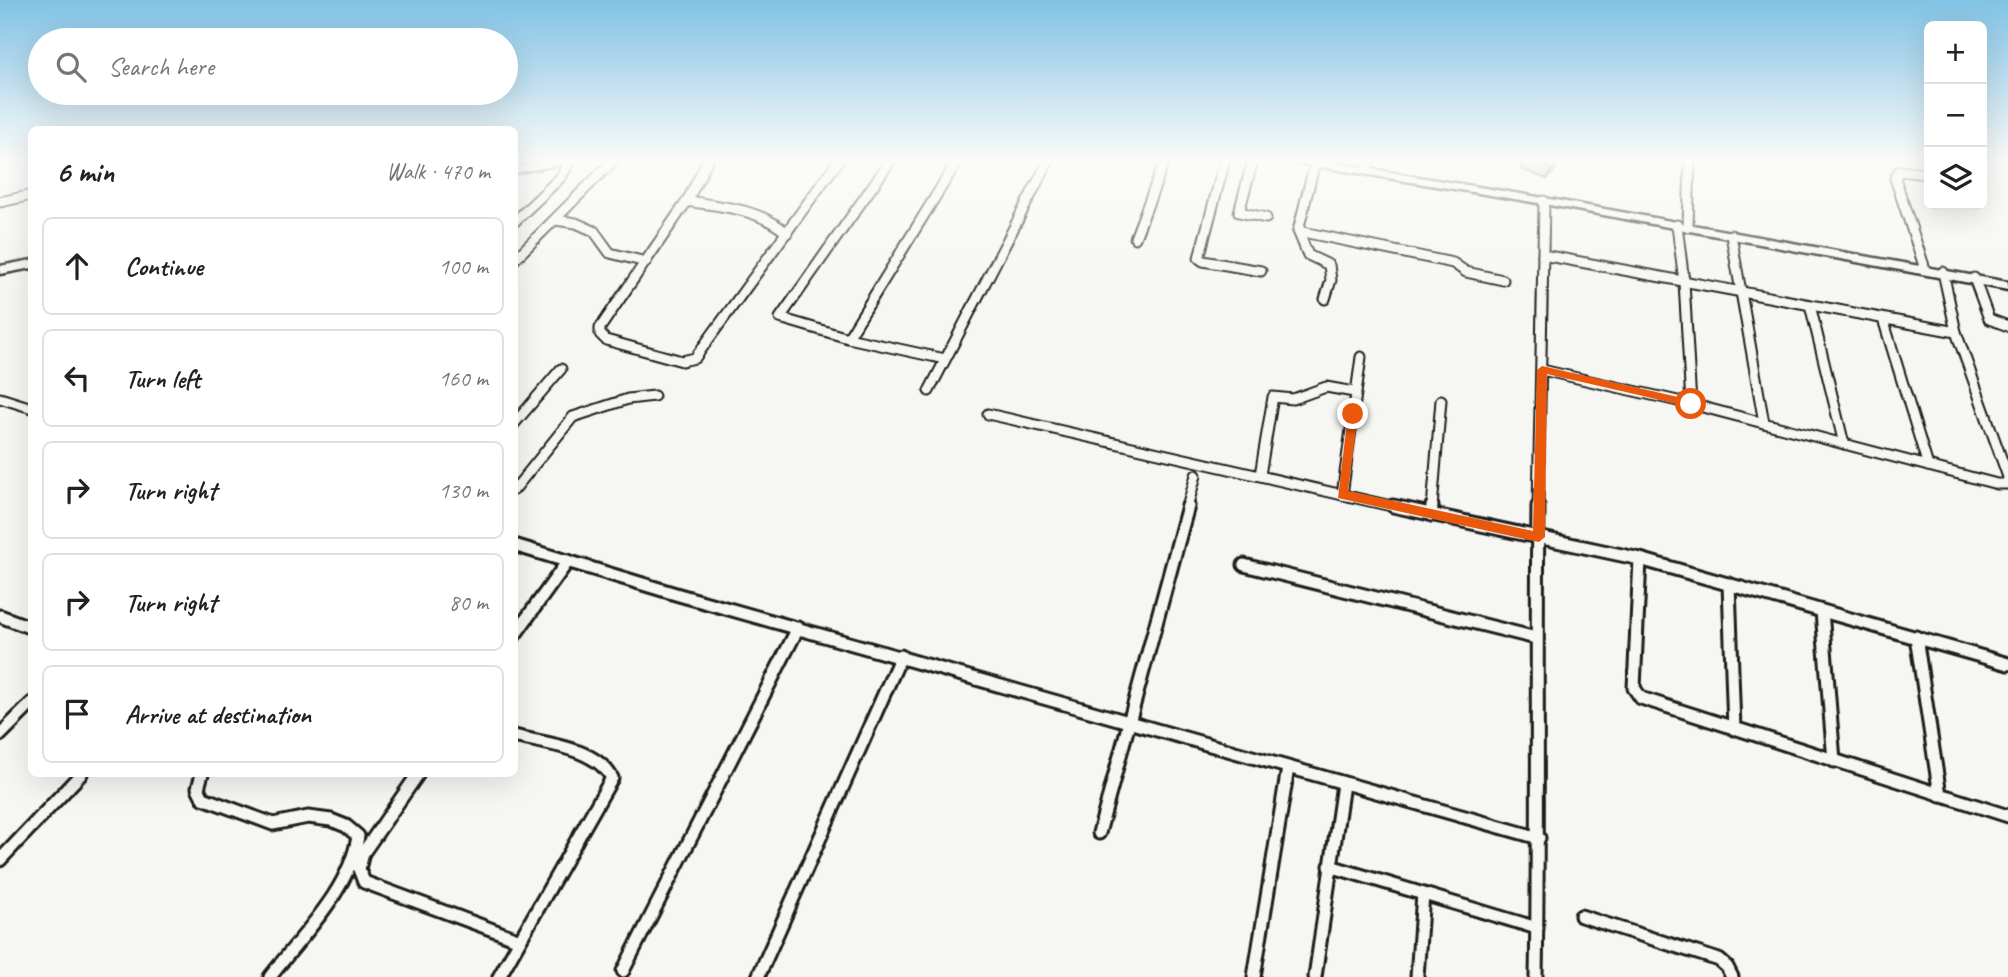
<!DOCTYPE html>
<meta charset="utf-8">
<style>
body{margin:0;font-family:Caveat,sans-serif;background:#f2f2f2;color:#222}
.controls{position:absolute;right:21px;top:21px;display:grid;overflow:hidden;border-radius:10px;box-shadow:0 7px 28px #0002}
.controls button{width:63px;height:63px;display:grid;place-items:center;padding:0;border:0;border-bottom:2px solid #e0e0e0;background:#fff;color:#222;font:35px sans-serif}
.stop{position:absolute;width:21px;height:21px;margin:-16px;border:5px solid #ea580c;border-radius:50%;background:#fff}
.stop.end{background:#ea580c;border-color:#fff;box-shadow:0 2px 7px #0008}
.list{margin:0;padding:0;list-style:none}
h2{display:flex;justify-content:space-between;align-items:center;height:91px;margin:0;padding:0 28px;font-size:30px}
h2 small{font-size:23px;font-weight:400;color:#767676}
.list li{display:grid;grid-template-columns:46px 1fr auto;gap:21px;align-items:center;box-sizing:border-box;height:98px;margin:0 14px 14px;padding:0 14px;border:2px solid #e0e0e0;border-radius:10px}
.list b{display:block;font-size:26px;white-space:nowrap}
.list em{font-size:23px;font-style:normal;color:#767676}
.icon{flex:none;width:38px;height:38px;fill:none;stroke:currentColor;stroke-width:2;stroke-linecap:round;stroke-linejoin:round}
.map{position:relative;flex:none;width:2008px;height:977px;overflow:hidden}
.search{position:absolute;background:#fff;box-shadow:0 7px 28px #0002;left:28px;top:28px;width:490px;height:77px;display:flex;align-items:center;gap:18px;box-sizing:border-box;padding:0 24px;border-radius:38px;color:#767676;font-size:26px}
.panel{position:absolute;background:#fff;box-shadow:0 7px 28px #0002;left:28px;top:126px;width:490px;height:651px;border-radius:10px}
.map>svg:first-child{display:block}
</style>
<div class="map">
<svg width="2008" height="977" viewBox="0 0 2008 977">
<rect width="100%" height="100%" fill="#f6f6f2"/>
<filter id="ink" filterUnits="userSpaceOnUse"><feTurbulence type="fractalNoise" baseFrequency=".0143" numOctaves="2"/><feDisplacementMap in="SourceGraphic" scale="14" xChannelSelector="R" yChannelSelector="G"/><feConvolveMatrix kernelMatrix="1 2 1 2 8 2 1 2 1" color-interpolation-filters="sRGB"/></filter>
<g filter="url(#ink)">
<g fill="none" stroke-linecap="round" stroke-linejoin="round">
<defs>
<g id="street-far1">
<polyline points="708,160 687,201 600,328 600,334 606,340 682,361 695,358 839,160"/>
<polyline points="891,160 780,318 848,338 945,359"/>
<polyline points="1225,160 1199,258 1203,261 1261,271"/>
<polyline points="1253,160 1239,212 1266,218"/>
<polyline points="1315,162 1298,231 1308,255 1329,265 1331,280 1325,299"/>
<polyline points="1367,170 1369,160"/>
<path d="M687,201C723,207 758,208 787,233"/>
<polyline points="0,202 32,195"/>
<polyline points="555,220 576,223 594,231 610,253 646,262"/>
<polyline points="514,222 561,177 571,160"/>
<polyline points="1688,227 1690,160"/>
<polyline points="1298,231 1453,263 1466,272 1503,280"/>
<polyline points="1731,235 1764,423"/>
<polyline points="1135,238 1165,160"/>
<polyline points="1543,255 1956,332"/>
<polyline points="514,260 614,160"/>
<polyline points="1925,269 1895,178 1899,171 1927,174"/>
<polyline points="1974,278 1989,319 2008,326"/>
<polyline points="1810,305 1844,444"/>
<polyline points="1883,319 1928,466"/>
<polyline points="848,338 958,160"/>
<polyline points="1542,370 1691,404 1684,282 1677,225"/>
<polyline points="929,391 1049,160"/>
<polyline points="0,398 32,408"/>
<polyline points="1691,404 1997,484 2007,484 2008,477 1956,332 1943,272"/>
<polyline points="988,414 1400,508"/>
<polyline points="514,424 561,369"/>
<polyline points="1260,475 1273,397 1293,399 1326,387 1354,392"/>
<polyline points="514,490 573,417 628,399 654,396"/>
<polyline points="1342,495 1361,357"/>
<polyline points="1187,508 1196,475"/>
<polyline points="1432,508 1441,400"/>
<polyline points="1538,508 1544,201"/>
</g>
<g id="street">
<polyline points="1393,506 1640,559 2008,664"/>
<polyline points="1431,515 1432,506"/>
<polyline points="514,545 679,595 1539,838"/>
<polyline points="1640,559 1634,688 1641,698 2008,816"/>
<polyline points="1244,565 1536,638"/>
<polyline points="1729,584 1734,729"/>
<polyline points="1822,611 1834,761"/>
<polyline points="0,616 32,628"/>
<polyline points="514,636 568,561"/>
<polyline points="1916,637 1940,795"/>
<polyline points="0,735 32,703"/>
<path d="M202,774L198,788L203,798L273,824L308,817L331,820L346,826L358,836C350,890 302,935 270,977"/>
<polyline points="418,774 363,853 359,869 364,882 520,940"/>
<polyline points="1099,833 1188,506"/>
<polyline points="0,860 81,774"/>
<polyline points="1330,866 1537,928"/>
<polyline points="1581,916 1719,960 1727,967 1732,977"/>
<polyline points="623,971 798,628"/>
<path d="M499,977L612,778C595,747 545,744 514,736"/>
<polyline points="758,977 901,656"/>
<polyline points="1254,977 1288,768"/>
<polyline points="1315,977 1343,784"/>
<polyline points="1417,977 1423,894"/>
<path d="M1536,977C1539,820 1536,663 1538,506"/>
</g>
<g id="secondary">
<polygon points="550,160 573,160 568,163 514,173 514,167"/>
<polygon points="1292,160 1317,160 1544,198 2008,282 2008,290 1544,204 1297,163"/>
<polygon points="32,260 32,268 0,274 0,266"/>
</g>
</defs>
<use href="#street-far1" stroke="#1c1c1c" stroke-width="13"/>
<use href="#street" stroke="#1c1c1c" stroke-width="17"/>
<use href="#secondary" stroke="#1c1c1c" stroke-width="5"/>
<use href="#street-far1" stroke="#f6f6f2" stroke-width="9"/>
<use href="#street" stroke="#f6f6f2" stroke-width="11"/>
<use href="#secondary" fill="#f6f6f2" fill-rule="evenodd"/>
</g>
<polygon fill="#c292a3" stroke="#1c1c1c" stroke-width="2" points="1523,160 1560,160 1557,167 1547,179 1520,169"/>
<polygon fill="#9e7784" stroke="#1c1c1c" stroke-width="2" points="1559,160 1560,160 1557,167 1547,179 1552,169"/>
<polygon fill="#e2aabd" stroke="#1c1c1c" stroke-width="2" points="1529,160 1559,160 1552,169"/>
</g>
<linearGradient id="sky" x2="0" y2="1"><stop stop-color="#81c2e5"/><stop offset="0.54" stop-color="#fbfbf9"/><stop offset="1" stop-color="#fbfbf9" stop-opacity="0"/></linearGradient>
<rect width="2008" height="297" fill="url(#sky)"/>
<polygon fill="#ea580c" points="1542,366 1691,400 1696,404 1691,407 1547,374 1545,537 1539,542 1338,498 1348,414 1353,410 1358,414 1348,491 1533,531 1537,370"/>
</svg>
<div class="controls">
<button>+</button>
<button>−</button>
<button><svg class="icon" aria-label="layers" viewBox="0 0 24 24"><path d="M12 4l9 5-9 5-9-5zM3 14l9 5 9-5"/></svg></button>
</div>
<div class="stop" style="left:1691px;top:404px"></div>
<div class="stop end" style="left:1353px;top:414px"></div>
<div class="search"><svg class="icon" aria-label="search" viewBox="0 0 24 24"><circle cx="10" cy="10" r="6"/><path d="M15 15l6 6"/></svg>Search here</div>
<section class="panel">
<h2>6 min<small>Walk · 470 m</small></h2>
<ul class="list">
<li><svg class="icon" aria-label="ahead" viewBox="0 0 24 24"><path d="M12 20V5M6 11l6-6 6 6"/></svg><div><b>Continue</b></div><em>100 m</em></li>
<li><svg class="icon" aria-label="left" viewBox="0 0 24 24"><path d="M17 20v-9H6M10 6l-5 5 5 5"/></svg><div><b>Turn left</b></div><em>160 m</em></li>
<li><svg class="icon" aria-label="right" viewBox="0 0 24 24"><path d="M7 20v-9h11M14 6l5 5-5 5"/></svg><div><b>Turn right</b></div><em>130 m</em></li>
<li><svg class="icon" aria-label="right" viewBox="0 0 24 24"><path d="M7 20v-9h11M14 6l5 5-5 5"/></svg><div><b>Turn right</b></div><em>80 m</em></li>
<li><svg class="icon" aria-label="arrive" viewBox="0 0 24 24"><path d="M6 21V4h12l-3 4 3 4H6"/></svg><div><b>Arrive at destination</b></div></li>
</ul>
</section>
</div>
